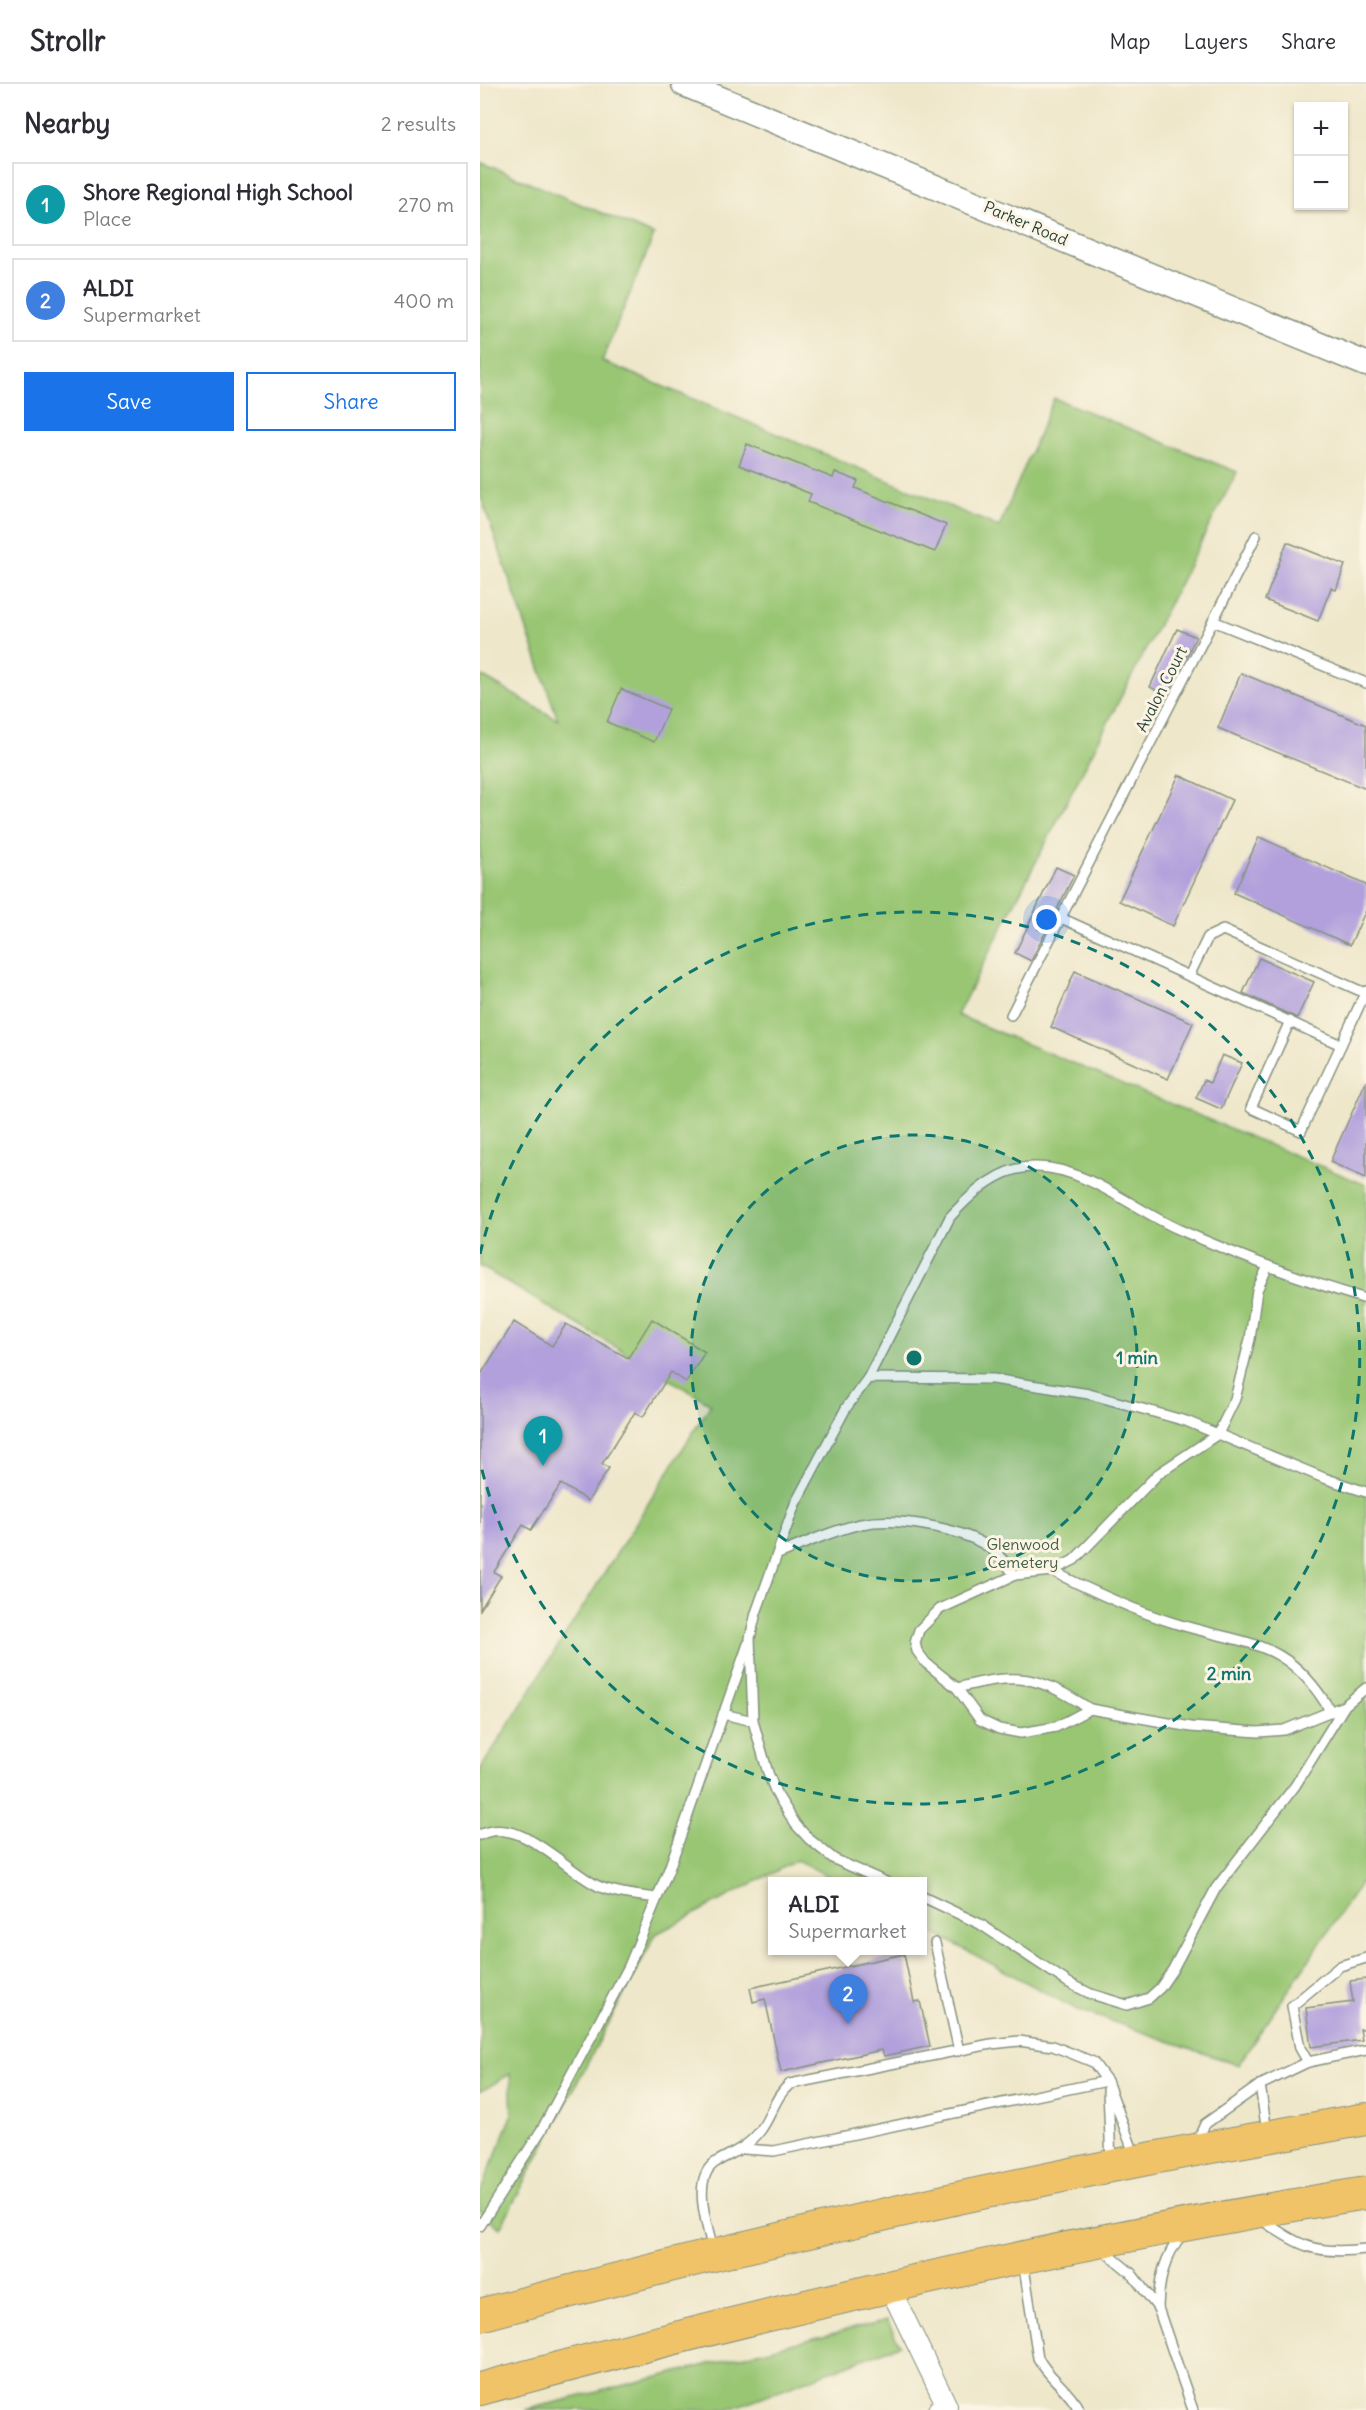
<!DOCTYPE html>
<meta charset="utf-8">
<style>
body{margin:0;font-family:Delius,sans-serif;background:#f2f2f3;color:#2b2b33}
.controls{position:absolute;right:18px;top:18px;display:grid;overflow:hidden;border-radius:0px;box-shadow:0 2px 4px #0004}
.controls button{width:54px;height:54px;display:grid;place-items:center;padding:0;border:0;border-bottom:2px solid #e1e1e2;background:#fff;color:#2b2b33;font:30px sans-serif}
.you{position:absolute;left:567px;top:836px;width:21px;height:21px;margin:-15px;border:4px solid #fff;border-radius:50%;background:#1a73e8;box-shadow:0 0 0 9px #1a73e833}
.badge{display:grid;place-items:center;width:39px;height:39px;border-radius:50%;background:#1a73e8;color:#fff;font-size:20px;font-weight:700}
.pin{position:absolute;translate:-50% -50px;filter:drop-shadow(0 2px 3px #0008)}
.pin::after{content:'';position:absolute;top:32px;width:21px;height:18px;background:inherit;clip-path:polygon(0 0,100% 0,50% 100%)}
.popup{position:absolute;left:288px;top:1793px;width:159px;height:78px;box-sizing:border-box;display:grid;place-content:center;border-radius:0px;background:#fff;filter:drop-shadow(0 2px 4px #0005);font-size:20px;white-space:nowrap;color:#7c7c81}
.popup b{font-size:22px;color:#2b2b33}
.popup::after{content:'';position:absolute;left:50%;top:100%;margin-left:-12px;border:12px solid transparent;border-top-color:#fff}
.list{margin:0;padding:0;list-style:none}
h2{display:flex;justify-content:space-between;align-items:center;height:78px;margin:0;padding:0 24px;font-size:26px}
h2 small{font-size:20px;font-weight:400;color:#7c7c81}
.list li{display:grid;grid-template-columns:39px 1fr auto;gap:18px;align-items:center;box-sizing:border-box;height:84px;margin:0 12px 12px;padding:0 12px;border:2px solid #e1e1e2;border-radius:0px}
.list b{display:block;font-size:22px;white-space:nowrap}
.list p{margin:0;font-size:20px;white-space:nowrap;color:#7c7c81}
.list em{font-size:20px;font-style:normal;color:#7c7c81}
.actions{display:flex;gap:12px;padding:18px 24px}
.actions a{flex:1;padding:14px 0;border:2px solid #1a73e8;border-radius:0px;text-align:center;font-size:21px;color:#1a73e8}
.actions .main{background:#1a73e8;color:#fff}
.map{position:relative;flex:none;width:886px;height:2326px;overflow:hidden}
header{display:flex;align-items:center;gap:36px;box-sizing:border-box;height:84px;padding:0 30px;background:#fff;border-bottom:2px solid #e1e1e2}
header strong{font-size:28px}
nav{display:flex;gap:33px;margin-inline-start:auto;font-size:21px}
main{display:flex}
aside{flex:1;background:#fff}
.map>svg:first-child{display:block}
</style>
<header>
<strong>Strollr</strong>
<nav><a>Map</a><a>Layers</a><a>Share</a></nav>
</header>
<main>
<aside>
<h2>Nearby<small>2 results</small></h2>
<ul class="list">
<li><span class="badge" style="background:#0f9aa8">1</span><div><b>Shore Regional High School</b><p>Place</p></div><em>270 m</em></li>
<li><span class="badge" style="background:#3f7fe0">2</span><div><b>ALDI</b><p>Supermarket</p></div><em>400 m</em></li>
</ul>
<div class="actions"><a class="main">Save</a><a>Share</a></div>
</aside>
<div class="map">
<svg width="886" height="2326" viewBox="0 0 886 2326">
<rect width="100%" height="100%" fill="#fcf5e5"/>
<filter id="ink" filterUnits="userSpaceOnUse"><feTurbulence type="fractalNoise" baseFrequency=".0167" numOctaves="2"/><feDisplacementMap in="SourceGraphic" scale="12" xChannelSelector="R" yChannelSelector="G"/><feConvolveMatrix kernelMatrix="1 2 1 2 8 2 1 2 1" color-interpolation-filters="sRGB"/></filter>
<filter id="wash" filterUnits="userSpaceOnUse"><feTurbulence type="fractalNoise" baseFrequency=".008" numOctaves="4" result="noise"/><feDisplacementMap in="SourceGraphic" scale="24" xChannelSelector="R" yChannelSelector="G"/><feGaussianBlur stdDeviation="1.35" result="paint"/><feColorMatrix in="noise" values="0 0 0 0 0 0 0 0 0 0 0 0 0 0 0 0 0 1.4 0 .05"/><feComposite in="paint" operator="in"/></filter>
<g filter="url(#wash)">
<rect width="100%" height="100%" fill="#eee7ca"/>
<g fill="#99c673" stroke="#5c8254" stroke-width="1.5">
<polygon points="0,78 174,151 122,277 519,443 574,314 757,388 477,931 886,1101 886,1791 758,1981 596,1925 443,1843 443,1798 358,1797 317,1776 176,1850 20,2144 0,2128 0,2109 32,2032 30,1990 0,2008 0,1686 231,1320 0,1182 0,591 78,636 0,410"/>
<polygon points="407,2236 420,2261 247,2326 45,2326"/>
</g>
<g id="blocks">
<g fill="#b1a0dc">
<polygon points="267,360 353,394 355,388 378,397 375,404 466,441 455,468 328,418 331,410 259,381"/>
<polygon points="807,458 865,481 856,506 851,504 838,537 785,516"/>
<polygon points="697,545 716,553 687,611 670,603"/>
<polygon points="761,589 886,641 886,705 738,644"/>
<polygon points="141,605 188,625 174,658 127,638"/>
<polygon points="699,691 752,716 693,842 639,817"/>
<polygon points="779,753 886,801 886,826 870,861 754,809"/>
<polygon points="576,783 594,791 551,877 535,869"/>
<polygon points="779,874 834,898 817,934 763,909"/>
<polygon points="595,887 713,939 688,995 571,943"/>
<polygon points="742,971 762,979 741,1025 716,1014 724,996 730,999"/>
<polygon points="886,997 886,1094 850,1078"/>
<polygon points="172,1235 225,1268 206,1298 191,1288 163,1333 155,1328 122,1380 129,1384 108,1417 81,1400 51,1446 43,1441 14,1488 21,1492 0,1526 0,1292 34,1238 72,1262 86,1240 148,1274"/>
<polygon points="424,1870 434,1918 440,1917 450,1962 404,1972 402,1966 301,1988 285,1915 273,1918 270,1904"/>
<polygon points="886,1895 886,1945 880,1945 882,1956 831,1963 826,1924 873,1918 870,1897"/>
</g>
</g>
</g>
<g filter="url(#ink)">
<use href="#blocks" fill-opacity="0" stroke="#86927f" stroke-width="1.5"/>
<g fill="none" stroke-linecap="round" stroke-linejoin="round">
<defs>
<g id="service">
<polyline points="733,537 776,452"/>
<polyline points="581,834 861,961 886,907"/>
<polyline points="709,892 728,853 743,846 885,909"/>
<polyline points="531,931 733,537 886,599"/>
<polyline points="810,937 771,1024 821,1047 861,961"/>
<polyline points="788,1182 777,1206 770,1255 755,1315 738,1350 678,1390 594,1476 572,1487 535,1491 460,1525 439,1546 435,1559 437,1567 446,1579 477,1604 500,1636 519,1645 541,1649 576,1643 610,1625 711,1643 778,1648 804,1646 864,1622 886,1604"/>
<path d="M388,1294L470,1133C493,1108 521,1081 558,1083C606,1084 655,1126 698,1145C759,1172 822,1196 886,1215"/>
<path d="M298,1470C325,1460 352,1446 381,1440C416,1433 480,1443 510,1464C520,1470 527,1482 535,1491"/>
<path d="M572,1487C612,1507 652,1526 694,1539C768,1562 807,1553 851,1628"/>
<path d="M477,1604C538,1588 557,1591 610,1625"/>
<polyline points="243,1630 273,1637"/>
<path d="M0,1751C39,1730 86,1787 118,1802C136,1810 157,1811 176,1814"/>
<polyline points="406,1798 354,1775 329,1755 316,1741 296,1709 288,1689 273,1637 270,1554 276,1529 315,1420 366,1324 388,1294 513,1295 609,1310 706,1337 844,1394 886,1408"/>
<polyline points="443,1813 500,1840 589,1899 611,1910 647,1921 669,1914 680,1904 693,1885 736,1804 815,1702 864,1623"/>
<polyline points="455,1859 479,1967"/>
<polyline points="828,1978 820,1964 812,1922 860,1882 886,1874"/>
<polyline points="780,2001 787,2048"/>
<polyline points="628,2006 631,2079"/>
<polyline points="716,2060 725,2040 780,2001 828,1978 886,1966"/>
<polyline points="263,2065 294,2067 627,1997"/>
<path d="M780,2135C822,2163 834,2171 886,2165"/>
<polyline points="0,2142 62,2045 149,1882 189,1785 268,1560"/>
<path d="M622,2165L651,2189L678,2224C679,2195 684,2174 702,2150"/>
<path d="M233,2166C228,2144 210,2094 236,2078C252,2069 268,2063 280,2047C292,2031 295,2012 310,2000L511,1960L539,1957L573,1962L613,1978L627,1997L655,2072"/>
<path d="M543,2177L558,2274C569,2295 589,2305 599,2326"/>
<polyline points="678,2224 713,2326"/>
</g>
<polyline id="minor" points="410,2204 467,2322 458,2326"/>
<polyline id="tertiary" points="204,0 886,280"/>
<g id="trunk">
<path d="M0,2231C217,2173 436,2120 657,2077C733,2062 810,2049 886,2035"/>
<path d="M0,2305C292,2226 588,2157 886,2109"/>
</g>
</defs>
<use href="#service" stroke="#86927f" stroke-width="12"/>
<use href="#minor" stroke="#86927f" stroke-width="22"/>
<use href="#tertiary" stroke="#86927f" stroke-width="27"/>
<use href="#trunk" stroke="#86927f" stroke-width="34"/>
<use href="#service" stroke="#fff" stroke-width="9"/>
<use href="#minor" stroke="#fff" stroke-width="20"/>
<use href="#tertiary" stroke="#fff" stroke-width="24"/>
<use href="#trunk" stroke="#f1c369" stroke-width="32"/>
</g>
</g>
<circle cx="434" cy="1274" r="223" fill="#0f766e" fill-opacity=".12"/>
<g fill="none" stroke="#0f766e" stroke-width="3" stroke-dasharray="10 8">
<circle cx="434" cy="1274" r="223"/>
<path d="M0 1170A446 446 0 1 1 0 1378"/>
</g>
<g text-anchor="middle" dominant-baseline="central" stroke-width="6" stroke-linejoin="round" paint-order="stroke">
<g font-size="16" fill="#1f3d34" stroke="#fcf5e5">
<text transform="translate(546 139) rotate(23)">Parker Road</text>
<text transform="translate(681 605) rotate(-63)">Avalon Court</text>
</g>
<g font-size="16" fill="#3e5f44" stroke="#fcf5e5">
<text x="543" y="1460">Glenwood<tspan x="543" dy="18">Cemetery</tspan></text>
</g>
</g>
<circle cx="434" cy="1274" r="9" fill="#0f766e" stroke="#fcf5e5" stroke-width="3"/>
<g font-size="18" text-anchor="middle" font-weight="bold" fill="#0f766e" stroke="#fcf5e5" stroke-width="6" stroke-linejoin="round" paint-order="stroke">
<text x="657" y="1280">1 min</text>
<text x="749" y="1596">2 min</text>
</g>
</svg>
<div class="controls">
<button>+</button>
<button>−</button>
</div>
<div class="you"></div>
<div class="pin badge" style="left:63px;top:1382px;background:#0f9aa8">1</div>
<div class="pin badge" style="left:368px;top:1940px;background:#3f7fe0">2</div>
<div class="popup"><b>ALDI</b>Supermarket</div>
</div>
</main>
